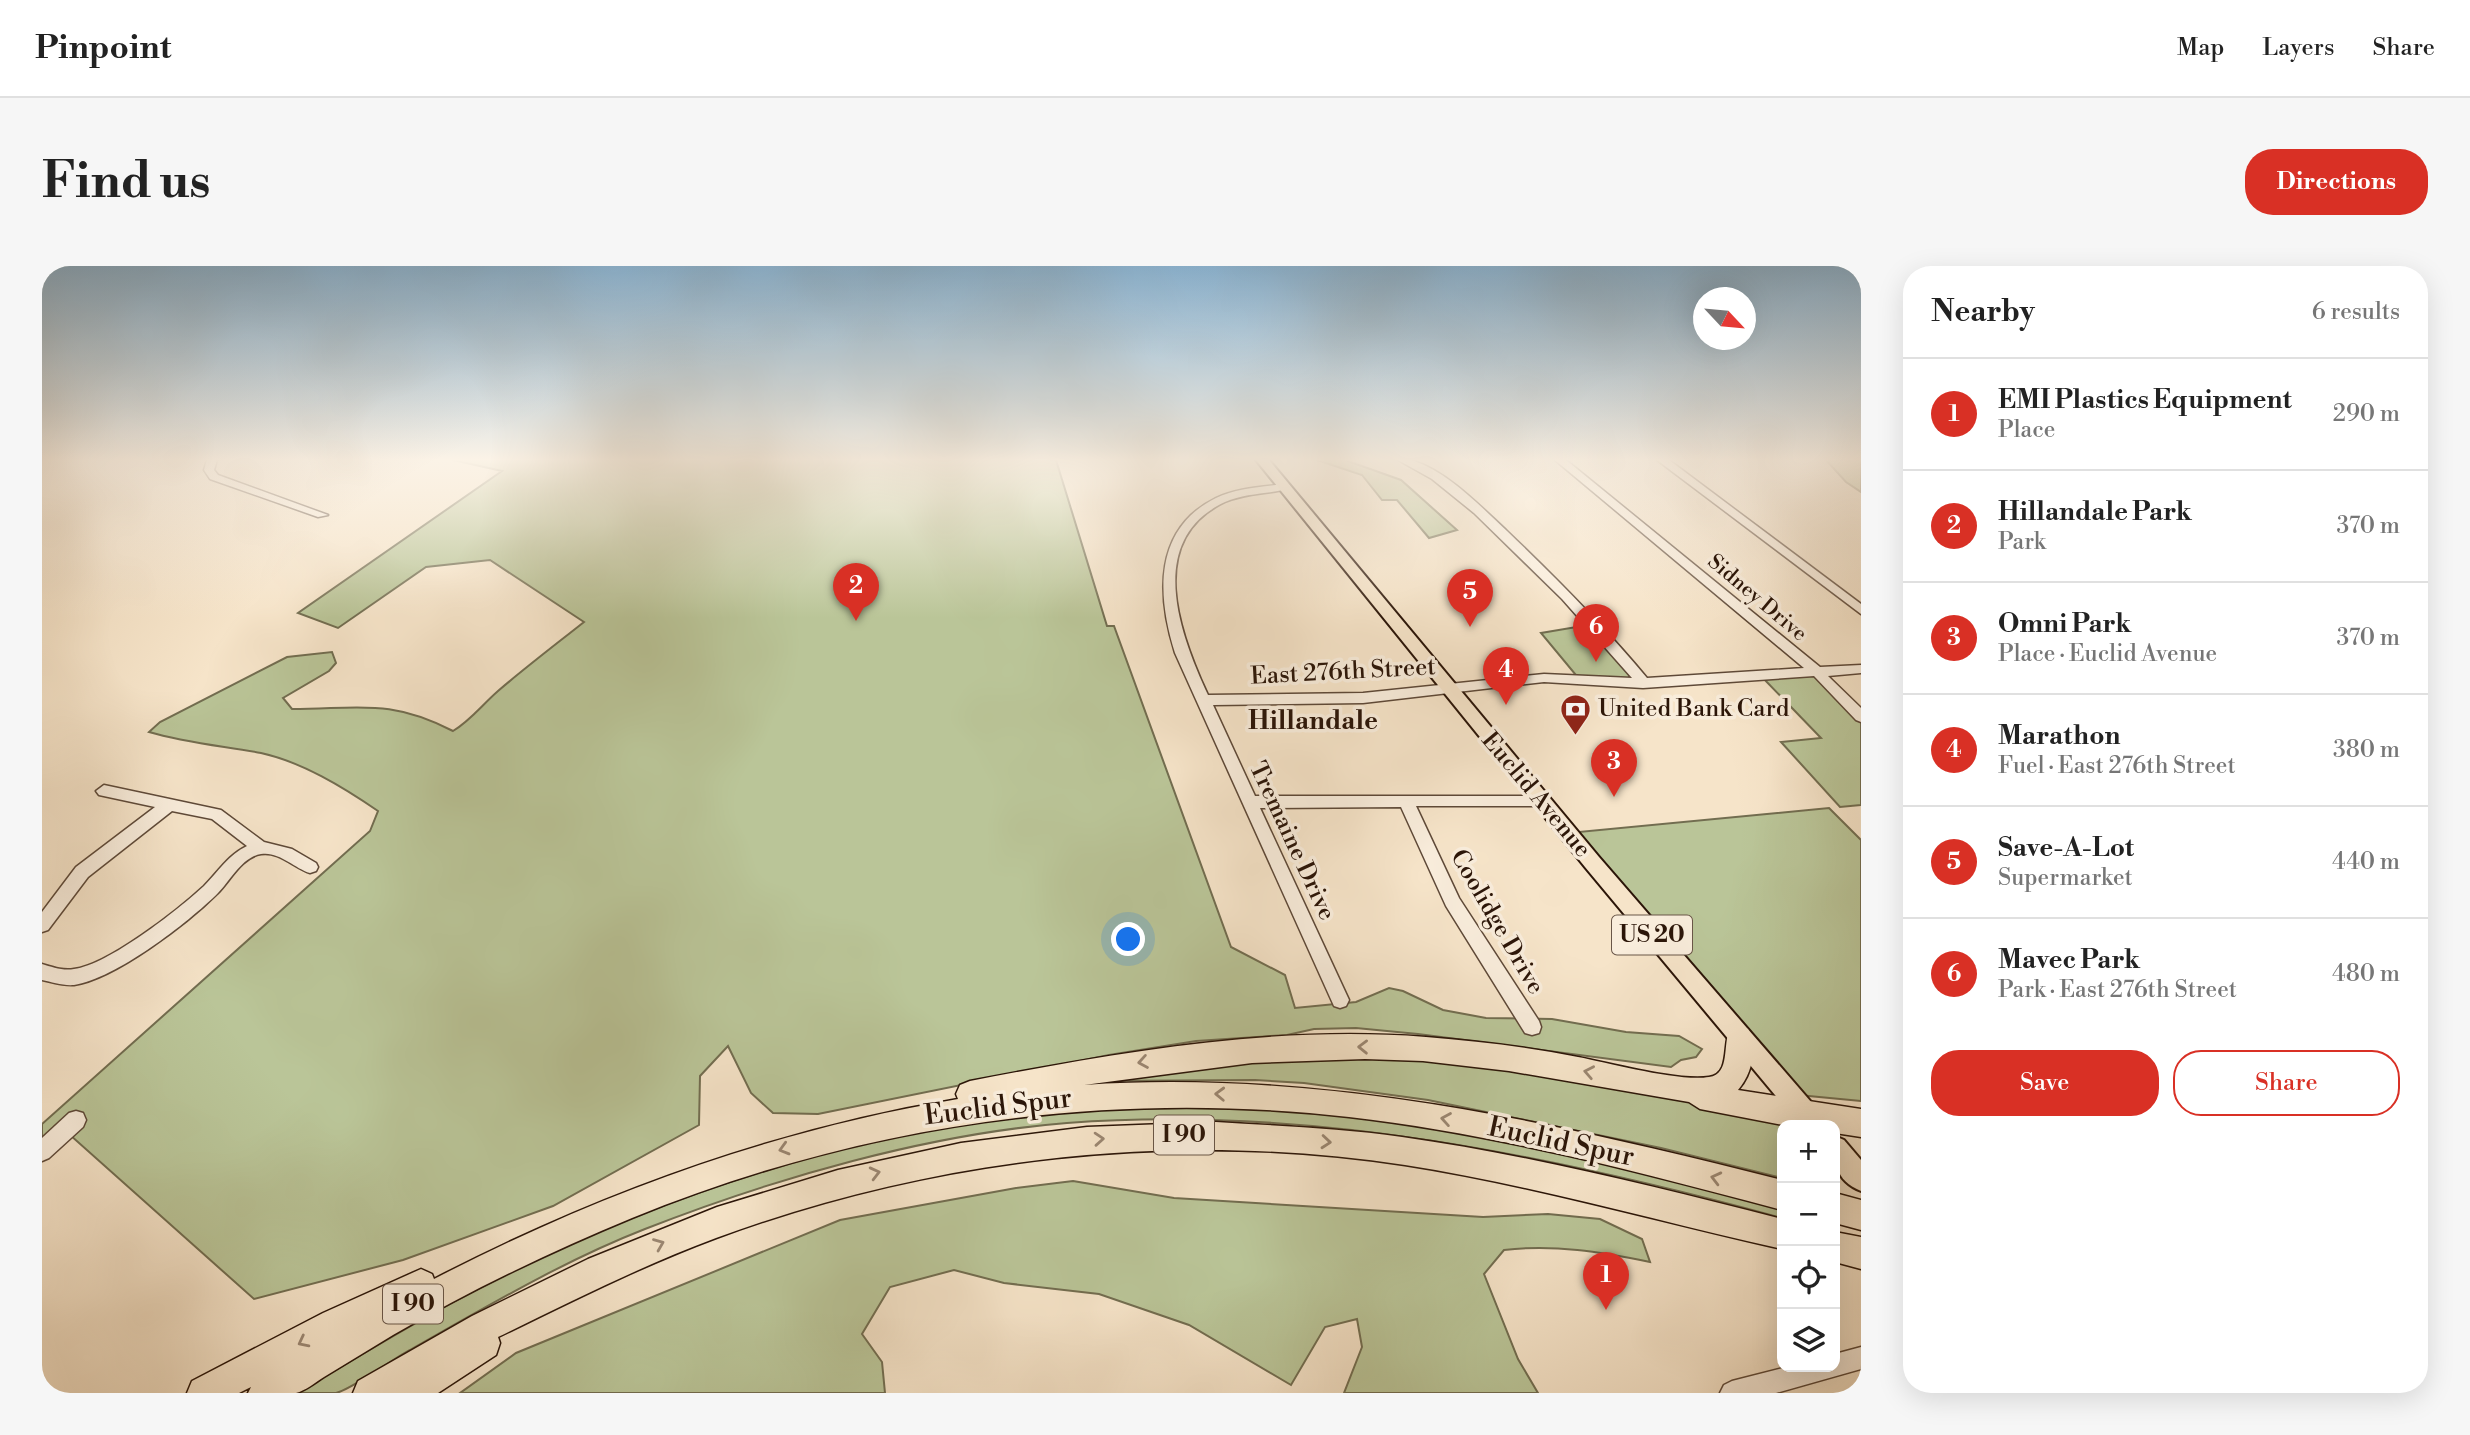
<!DOCTYPE html>
<meta charset="utf-8">
<style>
body{margin:0;font-family:"Libre Bodoni",serif;background:#f6f6f6;color:#222}
.controls{position:absolute;right:21px;bottom:21px;display:grid;overflow:hidden;border-radius:14px;box-shadow:0 7px 28px #0002}
.controls button{width:63px;height:63px;display:grid;place-items:center;padding:0;border:0;border-bottom:2px solid #e0e0e0;background:#fff;color:#222;font:35px sans-serif}
.compass{position:absolute;left:1651px;top:21px;width:63px;height:63px;border-radius:50%;background:#fff;box-shadow:0 7px 28px #0002;rotate:116deg}
.you{position:absolute;left:1087px;top:674px;width:24px;height:24px;margin:-18px;border:5px solid #fff;border-radius:50%;background:#1a73e8;box-shadow:0 0 0 10px #1a73e833}
.badge{display:grid;place-items:center;width:46px;height:46px;border-radius:50%;background:#d93025;color:#fff;font-size:23px;font-weight:700}
.pin{position:absolute;translate:-50% -58px;filter:drop-shadow(0 2px 4px #0008)}
.pin::after{content:'';position:absolute;top:37px;width:24px;height:21px;background:inherit;clip-path:polygon(0 0,100% 0,50% 100%)}
.list{margin:0;padding:0;list-style:none}
h2{display:flex;justify-content:space-between;align-items:center;height:91px;margin:0;padding:0 28px;font-size:30px}
h2 small{font-size:23px;font-weight:400;color:#767676}
.list li{display:grid;grid-template-columns:46px 1fr auto;gap:21px;align-items:center;box-sizing:border-box;height:112px;padding:0 28px;border-top:2px solid #e0e0e0}
.list b{display:block;font-size:26px;white-space:nowrap}
.list p{margin:0;font-size:23px;white-space:nowrap;color:#767676}
.list em{font-size:23px;font-style:normal;color:#767676}
.actions{display:flex;gap:14px;padding:21px 28px}
.actions a{flex:1;padding:16px 0;border:2px solid #d93025;border-radius:28px;text-align:center;font-size:24px;color:#d93025}
.actions .main{background:#d93025;color:#fff}
.icon{flex:none;width:38px;height:38px;fill:none;stroke:currentColor;stroke-width:2;stroke-linecap:round;stroke-linejoin:round}
.map{position:relative;flex:none;width:1819px;height:1127px;overflow:hidden;border-radius:28px}
header{display:flex;align-items:center;gap:42px;box-sizing:border-box;height:98px;padding:0 35px;background:#fff;border-bottom:2px solid #e0e0e0}
header strong{font-size:33px}
nav{display:flex;gap:38px;margin-inline-start:auto;font-size:24px}
.intro{display:flex;align-items:center;justify-content:space-between;box-sizing:border-box;height:168px;padding:0 42px}
h1{margin:0;font-size:49px}
.button{padding:18px 32px;border-radius:28px;background:#d93025;color:#fff;font-size:24px;font-weight:700}
main{display:flex;gap:42px;padding:0 42px}
aside{flex:1;background:#fff;border-radius:28px;box-shadow:0 7px 28px #0002}
.map>svg:first-child{display:block}
</style>
<header>
<strong>Pinpoint</strong>
<nav><a>Map</a><a>Layers</a><a>Share</a></nav>
</header>
<div class="intro"><h1>Find us</h1><a class="button">Directions</a></div>
<main>
<div class="map">
<svg width="1819" height="1127" viewBox="0 0 1819 1127">
<rect width="100%" height="100%" fill="#f6e4c9"/>
<filter id="stains"><feTurbulence type="fractalNoise" baseFrequency=".00286" numOctaves="4"/><feColorMatrix values="0 0 0 0 .2 0 0 0 0 .09 0 0 0 0 .02 0 0 0 .5 -.17"/></filter>
<radialGradient id="worn" r=".72"><stop offset=".6" stop-color="#630" stop-opacity="0"/><stop offset="1" stop-color="#630" stop-opacity=".3"/></radialGradient>
<g fill="#bac598" stroke="#726d50" stroke-width="2">
<path d="M411,194H1014L1065,360H1072L1189,681L1243,709L1253,742L1314,736L1347,722L1361,725L1401,744L1444,752L1510,753L1584,766L1637,770L1660,783L1654,791L1639,794L1629,801L1376,768L1314,762L1272,763L1245,769L1154,775L1067,789L776,848L731,847L709,827L686,780L658,810L657,859L511,940L361,994L212,1033L27,868L0,873V858L328,565L336,545C301,521 260,496 219,487C181,480 144,477 107,466L118,456L245,391L290,386L294,397L287,405L241,432L250,443C316,443 348,432 411,465C428,455 440,439 456,425C484,401 513,379 542,356L448,294L384,301L296,362L256,347L460,205Z"/>
<polygon points="1275,194 1303,194 1359,214 1415,264 1387,272 1355,234 1340,234 1320,209"/>
<polygon points="1784,194 1819,194 1819,226 1804,216"/>
<polygon points="1552,358 1601,417 1538,414 1499,367"/>
<polygon points="1776,407 1819,451 1819,539 1798,541 1739,476 1779,472 1720,411"/>
<polygon points="1787,542 1819,574 1819,835 1746,828 1526,567"/>
<polygon points="1248,789 1455,798 1753,855 1757,859 1740,859 1740,912 1619,882 1386,834 1262,817 1213,814 1054,815"/>
<path d="M1126,839C1154,840 1182,839 1210,841C1388,852 1569,896 1740,943V952C1508,889 1267,839 1025,857C886,868 733,912 603,963C521,995 444,1041 368,1084C351,1093 309,1124 294,1127C282,1127 267,1127 255,1127C345,1073 438,1017 535,975C656,922 784,881 914,859C984,847 1055,844 1126,839Z"/>
<path d="M1031,915L1132,932L1441,951L1506,948L1558,953L1600,973L1608,996C1559,986 1512,978 1462,984L1442,1008L1476,1093L1496,1127H1302L1320,1081L1315,1053L1283,1061L1249,1119L1147,1059L1057,1028L962,1017L912,1004L848,1021L820,1068L840,1096L843,1127H418L474,1087L798,954L974,922Z"/>
</g>
<g fill="none" stroke-linecap="round" stroke-linejoin="round">
<defs>
<g id="minor">
<polygon points="165,194 175,194 172,204 176,209 286,249 276,251 168,213 162,204"/>
<path d="M1356,194C1361,194 1367,193 1372,195C1407,207 1438,240 1465,265C1514,312 1562,360 1605,412L1762,402L1513,194H1524L1778,401L1819,399V407L1786,410L1819,442V456L1814,454L1772,410L1601,422L1502,416L1321,437L1171,439L1213,530H1503L1506,534L1498,540H1374L1417,632L1497,755L1499,761L1497,767L1490,769L1483,767L1404,640L1359,541L1218,542L1307,734L1304,740L1298,742L1292,740L1133,387C1115,330 1111,263 1174,232C1194,222 1220,221 1242,218L1246,219V223C1225,228 1203,227 1183,236C1102,274 1138,369 1166,429L1321,427L1502,408L1590,412L1520,333L1432,247L1390,213Z"/>
<polygon points="1615,194 1627,194 1819,338 1819,348"/>
<path d="M62,519L179,544L222,576L250,583L274,597L276,601L274,605L268,607C252,602 237,585 219,588C200,591 188,615 176,627C146,657 73,713 32,719C21,720 10,716 0,714V698C10,701 21,705 32,703C66,699 136,644 162,620C176,606 187,588 205,580L170,553L130,545L46,611L6,664L0,666V646L34,601L113,541L57,529L54,525Z"/>
<polygon points="34,845 41,847 44,854 41,861 7,892 0,895 0,872 27,847"/>
<polygon points="1819,1081 1819,1103 1734,1127 1678,1127 1682,1119 1690,1115 1745,1101 1793,1101 1793,1088"/>
</g>
<g id="major">
<polygon points="1214,194 1227,194 1557,591 1782,851 1785,859 1758,859 1543,601"/>
<path d="M1793,870L1802,874L1819,894V925C1792,914 1792,895 1793,870Z"/>
</g>
<g id="highway">
<path d="M1697,759L1706,763C1716,782 1710,808 1696,824L1819,843V871L1793,867V859H1741L1658,843L1647,836L1467,805L1381,795L1323,793L1210,797L1042,819C1280,803 1510,856 1740,914V944C1598,906 1454,868 1307,851C1063,823 817,859 590,952C508,986 427,1025 351,1069C328,1083 305,1097 282,1111C274,1116 263,1125 254,1127C240,1127 221,1127 206,1127L209,1121L197,1127H145L150,1115L281,1047L379,1003L390,1008L392,1013C558,927 732,864 916,833L914,828L918,819L928,815C1078,786 1231,759 1384,771C1435,775 1486,781 1536,791C1568,797 1637,816 1667,811C1689,808 1680,778 1688,763Z"/>
<path d="M1174,856C1236,860 1298,862 1360,871C1488,889 1614,921 1740,953V983C1615,955 1491,919 1363,899C1133,864 893,891 674,972C599,1000 528,1036 456,1071L458,1077L454,1089L396,1127H311L316,1115L430,1050L546,993L675,941L796,904L919,877L1045,861Z"/>
<polygon points="1793,927 1819,934 1819,964 1793,957"/>
<polygon points="1793,966 1819,971 1819,1003 1793,996"/>
</g>
</defs>
<use href="#minor" stroke="#5e4938" stroke-width="3"/>
<use href="#major" stroke="#2b1508" stroke-width="4"/>
<use href="#highway" stroke="#2b1508" stroke-width="3"/>
<use href="#minor" fill="#f9eddc" fill-rule="evenodd"/>
<use href="#major" fill="#f6e4c9" fill-rule="evenodd"/>
<use href="#highway" fill="#f6e4c9" fill-rule="evenodd"/>
</g>
<defs><path id="oneway-chevron" d="M-2-3.5L2.5 0L-2 3.5" fill="none" stroke-width="1.6" stroke-linecap="round" stroke-linejoin="round" transform="scale(1.75)"/></defs>
<g stroke="#9b8772">
<use href="#oneway-chevron" transform="translate(1321 781) rotate(-179)"/>
<use href="#oneway-chevron" transform="translate(1101 796) rotate(170)"/>
<use href="#oneway-chevron" transform="translate(1547 806) rotate(-169)"/>
<use href="#oneway-chevron" transform="translate(1178 828) rotate(-178)"/>
<use href="#oneway-chevron" transform="translate(1404 853) rotate(-170)"/>
<use href="#oneway-chevron" transform="translate(1057 873) rotate(-4)"/>
<use href="#oneway-chevron" transform="translate(1284 876) rotate(5)"/>
<use href="#oneway-chevron" transform="translate(742 883) rotate(164)"/>
<use href="#oneway-chevron" transform="translate(833 907) rotate(-14)"/>
<use href="#oneway-chevron" transform="translate(1674 912) rotate(-166)"/>
<use href="#oneway-chevron" transform="translate(617 978) rotate(-22)"/>
<use href="#oneway-chevron" transform="translate(261 1076) rotate(153)"/>
</g>
<linearGradient id="sky" x2="0" y2="1"><stop stop-color="#8bb7d8"/><stop offset="0.55" stop-color="#fbf3e7"/><stop offset="1" stop-color="#fbf3e7" stop-opacity="0"/></linearGradient>
<rect width="1819" height="352" fill="url(#sky)"/>
<defs>
<symbol id="bank-pin" viewBox="-11 -11 22 30"><path d="M0 17L-7.5 6A9.5 9.5 0 1 1 7.5 6Z" fill="#8f2418" stroke="#f9eddc"/><path d="M-6-4H6V4H-6ZM0-2.3a2.3 2.3 0 1 0 0 4.6a2.3 2.3 0 1 0 0-4.6Z" fill="#fff"/></symbol>
</defs>
<g fill-rule="evenodd">
<use href="#bank-pin" x="1516" y="426" width="35" height="47"/>
</g>
<g text-anchor="middle" dominant-baseline="central" stroke-width="7" stroke-linejoin="round" paint-order="stroke">
<g font-size="21" fill="#2b1508" stroke="#f9eddc">
<text transform="translate(1715 332) rotate(40)">Sidney Drive</text>
</g>
<g fill="#f9eddc" stroke="#695648" stroke-width="2">
<rect x="1570" y="649.5" width="80" height="39" rx="5"/>
<rect x="1112" y="849.5" width="60" height="39" rx="5"/>
<rect x="341" y="1018.5" width="60" height="39" rx="5"/>
</g>
<g font-size="23" font-weight="bold" fill="#2b1508">
<text x="1610" y="669">US 20</text>
<text x="1142" y="869">I 90</text>
<text x="371" y="1038">I 90</text>
</g>
<g font-size="24" fill="#2b1508" stroke="#f9eddc">
<text transform="translate(1301 406) rotate(-3)">East 276th Street</text>
<text transform="translate(1494 529) rotate(50)">Euclid Avenue</text>
<text transform="translate(1250 575) rotate(65)">Tremaine Drive</text>
<text transform="translate(1455 656) rotate(60)">Coolidge Drive</text>
</g>
<g font-size="24" fill="#2b1508" stroke="#f9eddc" text-anchor="start">
<text x="1556" y="443">United Bank Card</text>
</g>
<g font-size="26" font-weight="bold" fill="#2b1508" stroke="#f9eddc">
<text x="1271" y="455">Hillandale</text>
</g>
<g font-size="28" fill="#2b1508" stroke="#f9eddc">
<text transform="translate(956 841) rotate(-7)">Euclid Spur</text>
<text transform="translate(1519 876) rotate(12)">Euclid Spur</text>
</g>
</g>
<rect width="100%" height="100%" filter="url(#stains)"/>
<rect width="100%" height="100%" fill="url(#worn)"/>
</svg>
<div class="controls">
<button>+</button>
<button>−</button>
<button><svg class="icon" aria-label="locate" viewBox="0 0 24 24"><circle cx="12" cy="12" r="6"/><path d="M12 2v4M12 18v4M2 12h4M18 12h4"/></svg></button>
<button><svg class="icon" aria-label="layers" viewBox="0 0 24 24"><path d="M12 4l9 5-9 5-9-5zM3 14l9 5 9-5"/></svg></button>
</div>
<svg class="compass" viewBox="-18 -18 36 36"><path d="M0-13l5 13h-10z" fill="#e53935"/><path d="M0 13l5-13h-10z" fill="#767676"/></svg>
<div class="you"></div>
<div class="pin badge" style="left:1564px;top:1044px">1</div>
<div class="pin badge" style="left:814px;top:355px">2</div>
<div class="pin badge" style="left:1572px;top:531px">3</div>
<div class="pin badge" style="left:1464px;top:439px">4</div>
<div class="pin badge" style="left:1428px;top:361px">5</div>
<div class="pin badge" style="left:1554px;top:396px">6</div>
</div>
<aside>
<h2>Nearby<small>6 results</small></h2>
<ul class="list">
<li><span class="badge">1</span><div><b>EMI Plastics Equipment</b><p>Place</p></div><em>290 m</em></li>
<li><span class="badge">2</span><div><b>Hillandale Park</b><p>Park</p></div><em>370 m</em></li>
<li><span class="badge">3</span><div><b>Omni Park</b><p>Place · Euclid Avenue</p></div><em>370 m</em></li>
<li><span class="badge">4</span><div><b>Marathon</b><p>Fuel · East 276th Street</p></div><em>380 m</em></li>
<li><span class="badge">5</span><div><b>Save-A-Lot</b><p>Supermarket</p></div><em>440 m</em></li>
<li><span class="badge">6</span><div><b>Mavec Park</b><p>Park · East 276th Street</p></div><em>480 m</em></li>
</ul>
<div class="actions"><a class="main">Save</a><a>Share</a></div>
</aside>
</main>
